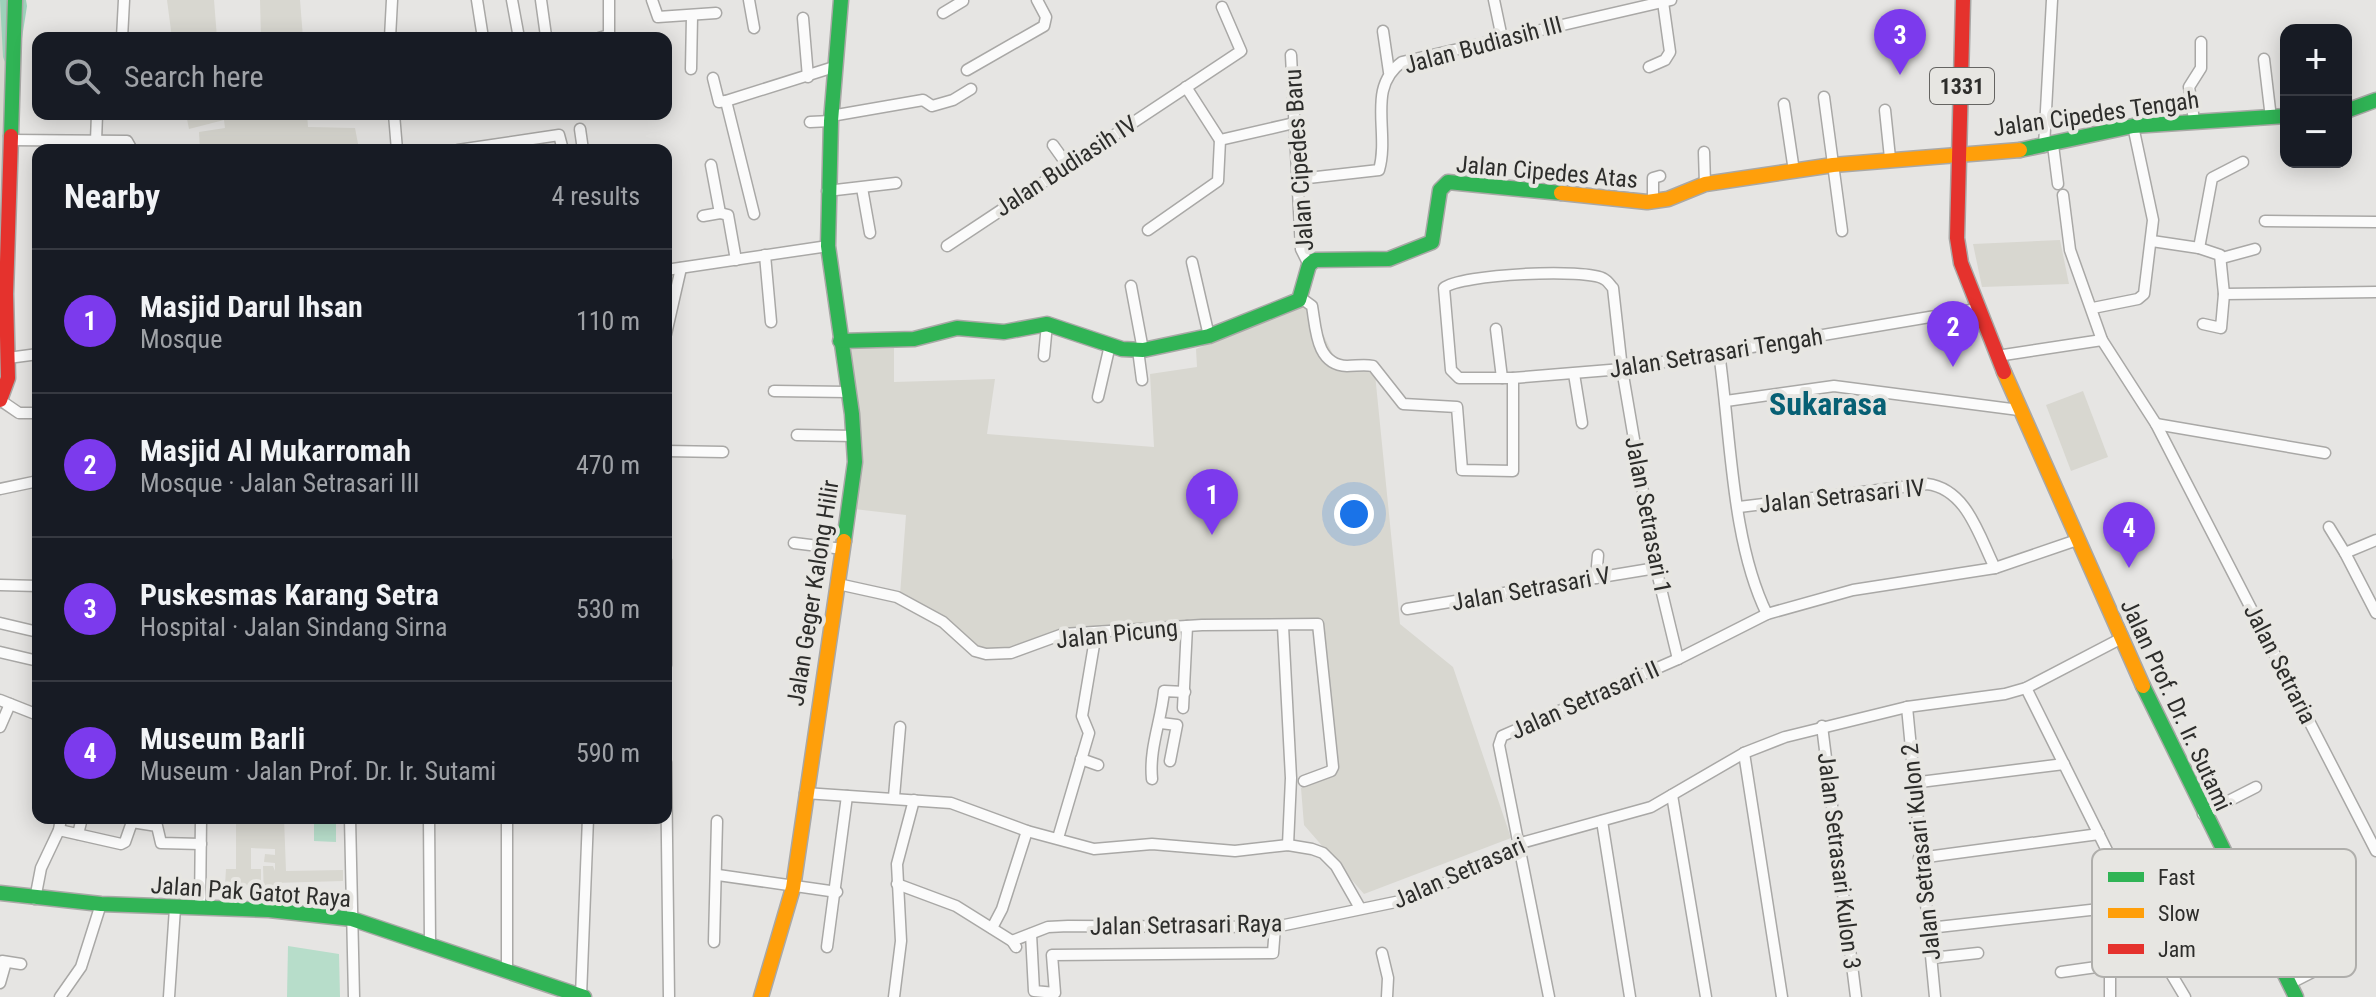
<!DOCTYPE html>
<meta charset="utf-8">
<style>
body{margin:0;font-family:"Roboto Condensed",sans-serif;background:#242831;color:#f1f3f6}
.controls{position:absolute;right:24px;top:24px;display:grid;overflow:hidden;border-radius:16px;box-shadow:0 4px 20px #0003}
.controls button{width:72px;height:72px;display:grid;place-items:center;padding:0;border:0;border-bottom:2px solid #363941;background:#171b24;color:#f1f3f6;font:40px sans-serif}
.you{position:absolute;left:1354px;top:514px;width:28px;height:28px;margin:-20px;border:6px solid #fff;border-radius:50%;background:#1a73e8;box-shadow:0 0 0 12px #1a73e833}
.badge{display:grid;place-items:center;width:52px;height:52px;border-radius:50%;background:#7c3aed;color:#fff;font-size:26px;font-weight:700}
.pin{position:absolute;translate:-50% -66px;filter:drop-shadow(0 2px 4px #0008)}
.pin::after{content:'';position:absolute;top:42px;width:28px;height:24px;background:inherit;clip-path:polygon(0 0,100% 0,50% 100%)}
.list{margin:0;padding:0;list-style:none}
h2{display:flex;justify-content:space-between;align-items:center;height:104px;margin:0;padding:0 32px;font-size:34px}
h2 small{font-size:26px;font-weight:400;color:#9ea1a6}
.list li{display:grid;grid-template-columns:52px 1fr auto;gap:24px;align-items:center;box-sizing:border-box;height:144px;padding:0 32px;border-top:2px solid #363941}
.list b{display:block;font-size:30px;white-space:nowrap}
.list p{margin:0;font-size:26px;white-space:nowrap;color:#9ea1a6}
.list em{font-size:26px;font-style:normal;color:#9ea1a6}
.icon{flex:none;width:44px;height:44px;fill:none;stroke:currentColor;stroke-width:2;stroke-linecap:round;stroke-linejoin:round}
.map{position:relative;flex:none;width:2376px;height:997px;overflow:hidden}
.search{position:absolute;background:#171b24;box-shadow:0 4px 20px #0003;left:32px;top:32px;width:640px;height:88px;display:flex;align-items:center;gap:20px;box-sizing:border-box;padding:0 28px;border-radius:16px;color:#9ea1a6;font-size:30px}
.panel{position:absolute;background:#171b24;box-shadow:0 4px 20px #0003;left:32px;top:144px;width:640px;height:680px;border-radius:16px}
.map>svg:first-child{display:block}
</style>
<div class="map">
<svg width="2376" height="997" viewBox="0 0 2376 997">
<rect width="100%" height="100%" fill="#e6e5e3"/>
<g fill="#d8d7d0">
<polygon points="0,0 13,0 6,254 0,254"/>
<polygon points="167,0 214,0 217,38 172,38"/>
<polygon points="260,0 300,0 303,38 261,38"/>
<polygon points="186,114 307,114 308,127 355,128 359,149 200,150 199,132 225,128 224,120 189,129"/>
<polygon points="2060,240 2069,284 1982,287 1973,244"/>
<polygon points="1308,303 1337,363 1374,364 1400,624 1453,667 1511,838 1364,894 1304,825 1301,788 1334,774 1336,769 1323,623 1316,618 1058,631 1011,648 978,649 900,595 906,515 854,509 859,454 851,344 894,343 894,382 995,379 987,434 1154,447 1150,374 1197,367 1196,349"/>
<polygon points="2083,391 2108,457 2071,471 2046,405"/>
<polygon points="236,818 284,818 286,871 343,870 343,881 274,883 274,896 264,896 263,866 273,866 275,871 275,863 264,862 265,854 275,855 275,849 251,848 251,869 261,869 261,886 225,885 226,869 236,869"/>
</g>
<g fill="#b7ddca">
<polygon points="314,818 336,818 336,842 314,841"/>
<polygon points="288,946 339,954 340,997 287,997"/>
</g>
<polygon fill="#9dd1ba" points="0,0 26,0 27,6 18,64 8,70 3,57"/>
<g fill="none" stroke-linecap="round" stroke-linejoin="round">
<defs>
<g id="street">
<polyline points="477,0 483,38"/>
<polyline points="512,0 519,38"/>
<polyline points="541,0 546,36"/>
<polyline points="652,0 658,17 716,13"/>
<polyline points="749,0 754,28"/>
<polyline points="1494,0 1502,38"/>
<polyline points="943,13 963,1"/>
<polyline points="803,18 808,77"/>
<polyline points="1383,31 1389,72"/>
<polyline points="122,38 124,0"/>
<polyline points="390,38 392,0"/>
<polyline points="599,38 609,35 609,0"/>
<polyline points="1291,55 1301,249 1309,265"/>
<polyline points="2264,59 2271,118"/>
<polyline points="1649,67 1665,60 1670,52 1663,2"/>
<polyline points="691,69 692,16"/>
<polyline points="967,70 1044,26 1046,17 1037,0"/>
<polyline points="713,78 719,102 726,101"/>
<polyline points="1186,87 1220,140 1294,123"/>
<polyline points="1824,97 1842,231"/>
<polyline points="1784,104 1794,171"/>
<polyline points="1885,110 1890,158"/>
<polyline points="394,114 397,150"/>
<polyline points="831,116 923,100 932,106 953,100 971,89"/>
<polyline points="2194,120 2189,87 2201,68 2201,42"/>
<polyline points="810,122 831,121"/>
<polyline points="580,129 583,150"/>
<polyline points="10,140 127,141 132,150"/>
<polyline points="96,141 97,114"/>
<polyline points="1053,145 1068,166"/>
<polyline points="2053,145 2058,184"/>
<polyline points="2044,147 2052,0"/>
<polyline points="458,150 559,135 563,150"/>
<polyline points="1704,152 1705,184"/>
<polyline points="711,165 720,213"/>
<path d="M1299,179L1379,170C1390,131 1366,88 1402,62L1671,0"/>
<polyline points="862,188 870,233"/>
<polyline points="827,191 896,183"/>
<polyline points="2063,195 2070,250 2102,340 2156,424 2376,851"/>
<polyline points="1653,201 1653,178 1660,176"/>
<polyline points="754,214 726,101 834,67"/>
<polyline points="703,216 720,213 728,215 736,260"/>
<polyline points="2265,221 2376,222"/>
<polyline points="1148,230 1218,181 1220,140"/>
<polyline points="2152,241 2199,248 2220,255 2224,294 2376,292"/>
<polyline points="947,246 1241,51 1222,7"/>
<polyline points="2199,248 2212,178 2243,162"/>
<polyline points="765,255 771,322"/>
<polyline points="2222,258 2255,249"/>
<polyline points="1192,262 1209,336"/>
<polyline points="666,270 828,246"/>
<polyline points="1131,286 1143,350"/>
<path d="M1301,298L1312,306C1316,329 1316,365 1347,366C1356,366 1364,364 1373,366L1403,404L1457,407L1462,470L1513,471V378"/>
<polyline points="2093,308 2138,299 2144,294 2153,220 2133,126"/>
<polyline points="2203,324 2221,328 2224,294"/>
<polyline points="1496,329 1502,378"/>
<polyline points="666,334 681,268"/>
<polyline points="1138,350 1142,380"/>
<path d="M1719,353C1731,435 1731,541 1767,614"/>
<polyline points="1044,356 1047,324"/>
<polyline points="1997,356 2102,340"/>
<polyline points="8,358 38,354"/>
<polyline points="1574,374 1582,423"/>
<polyline points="774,391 848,392"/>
<polyline points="1098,397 1110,345"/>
<polyline points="0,400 19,413 38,413"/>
<polyline points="1726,401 1834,386 2019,410"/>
<polyline points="2156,424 2325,453"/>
<polyline points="797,435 854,436"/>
<polyline points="666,451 723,452"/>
<polyline points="0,489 38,481"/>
<path d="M1739,507L1927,484C1967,489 1979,536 1995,568"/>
<polyline points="2329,527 2345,553"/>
<polyline points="2376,540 2345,553 2376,613"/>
<polyline points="794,543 843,549"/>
<polyline points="666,561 666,665"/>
<polyline points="1596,578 1598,555"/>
<polyline points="838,584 897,597 943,622 975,651 986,654 1011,653 1063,634 1202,625 1318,624 1333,767 1331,771 1304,781"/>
<polyline points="0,585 38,586"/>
<polyline points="1407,609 1656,568"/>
<polyline points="0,623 38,632"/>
<polyline points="1283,626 1291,778 1288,845"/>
<polyline points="0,652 38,661"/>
<path d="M1678,659L1656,568L1622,369L1613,288C1610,285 1608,281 1604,279C1587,268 1460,274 1444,288L1451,370L1459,378H1513L1622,369L1977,309"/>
<polyline points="2026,688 2154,945 2185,997"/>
<polyline points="0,700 38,715"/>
<polyline points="1907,707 1935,997"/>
<polyline points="1183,708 1187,626"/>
<polyline points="1161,723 1177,725 1170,761"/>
<polyline points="1822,726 1856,997"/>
<polyline points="0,727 10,704"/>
<polyline points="1744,753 1782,997"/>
<polyline points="1081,759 1098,765"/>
<polyline points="666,762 669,997"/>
<path d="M1152,779C1149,748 1161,722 1164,691L1185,692"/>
<polyline points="1912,783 2064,764"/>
<polyline points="805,793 951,803 1027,831 1094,849 1152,844 1235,851 1288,845 1312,849 1323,853 1336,866 1360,908"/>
<polyline points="1672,795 1706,997"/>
<polyline points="894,797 900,727"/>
<polyline points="2203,814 2256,787"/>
<polyline points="350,818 354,997"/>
<polyline points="429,818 430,943"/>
<polyline points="507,818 507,969"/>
<polyline points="1602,821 1630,997"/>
<polyline points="59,830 121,844 125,842 132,822 157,826 161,843 201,844"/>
<polyline points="78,834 82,818"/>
<polyline points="1058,838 1089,733 1082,716 1096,633"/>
<polyline points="1919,858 2099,834"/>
<polyline points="718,875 837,892"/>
<polyline points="897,884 956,906 1012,941 1016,947"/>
<polyline points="35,899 41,868 59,830 61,818"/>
<polyline points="200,909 201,818"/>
<polyline points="992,928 1002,909 1027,831"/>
<polyline points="1929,928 2135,905"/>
<polyline points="1031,934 1034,991 1055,993 1052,955 1273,953 1275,927"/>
<polyline points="1012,941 1048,927 1068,926 1275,927 1410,899 1512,852 1521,843 1651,807 1744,753 1785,737 1907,707 2005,694 2026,688 2120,639"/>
<polyline points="714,942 717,821"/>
<polyline points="827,947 847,796"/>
<polyline points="1382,953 1388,978 1387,997"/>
<polyline points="1932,958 1978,953"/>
<polyline points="2,961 21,964"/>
<polyline points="2061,972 2132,962 2158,952"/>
<polyline points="0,983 6,962"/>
<polyline points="2289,984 2342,957"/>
<polyline points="581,996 588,818"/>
<polyline points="60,997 81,967 101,904"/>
<polyline points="169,997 175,908"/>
<polyline points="894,997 901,941 897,864 914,800"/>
<polyline points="1549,997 1499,745 1502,736 1678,659 1767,614 1853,590 1995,568 2077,540"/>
<polyline points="2110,997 2110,966"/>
</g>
<g id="fast">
<polyline points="841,0 831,121 828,246 852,414 855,462 844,541"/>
<polyline points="2346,111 2376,100"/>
<polyline points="11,136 15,0"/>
<polyline points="2020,150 2133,126 2286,116"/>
<polyline points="840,341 914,339 957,328 1004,332 1047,324 1122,349 1143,350 1209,336 1299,300 1309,265 1315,260 1389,259 1432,242 1440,190 1448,182 1561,193"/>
<polyline points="2143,686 2296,997"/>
<polyline points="0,893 101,904 269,910 352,919 584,997"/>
</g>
<g id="slow">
<polyline points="1561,193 1647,202 1668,199 1705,184 1833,165 2020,150"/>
<polyline points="2004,372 2143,686"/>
<polyline points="761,997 793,888 844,541"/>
</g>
<g id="jam">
<polyline points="1963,0 1957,238 1961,263 2004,372"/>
<polyline points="0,400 8,378 6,294 11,136"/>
</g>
</defs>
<use href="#street" stroke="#a9a8a6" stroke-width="13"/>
<use href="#fast" stroke="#a9a8a6" stroke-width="17"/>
<use href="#slow" stroke="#a9a8a6" stroke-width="17"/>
<use href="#jam" stroke="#a9a8a6" stroke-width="17"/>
<use href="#street" stroke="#fbfbfb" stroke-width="10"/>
<use href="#fast" stroke="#30b455" stroke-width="14"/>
<use href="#slow" stroke="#ff9f0a" stroke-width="14"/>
<use href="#jam" stroke="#e5322d" stroke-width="14"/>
</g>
<g text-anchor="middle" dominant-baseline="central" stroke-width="8" stroke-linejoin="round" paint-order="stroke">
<rect fill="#e7e6e2" stroke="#656462" stroke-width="2" x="1930" y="68" width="64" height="36" rx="6"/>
<g font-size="22" font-weight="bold" fill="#2d2d2b">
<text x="1962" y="86">1331</text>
</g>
<g font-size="24" fill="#2d2d2b" stroke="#e7e6e2">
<text transform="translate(1483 45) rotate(-15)">Jalan Budiasih III</text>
<text transform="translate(2096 114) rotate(-8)">Jalan Cipedes Tengah</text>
<text transform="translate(1299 160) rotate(-94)">Jalan Cipedes Baru</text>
<text transform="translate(1066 166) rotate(-33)">Jalan Budiasih IV</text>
<text transform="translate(1547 172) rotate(5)">Jalan Cipedes Atas</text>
<text transform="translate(1716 353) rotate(-9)">Jalan Setrasari Tengah</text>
<text transform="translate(1842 496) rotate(-6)">Jalan Setrasari IV</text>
<text transform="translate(1648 515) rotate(79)">Jalan Setrasari 1</text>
<text transform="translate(1531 589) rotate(-10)">Jalan Setrasari V</text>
<text transform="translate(813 593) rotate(-81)">Jalan Geger Kalong Hilir</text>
<text transform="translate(1117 634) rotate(-6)">Jalan Picung</text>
<text transform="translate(2280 664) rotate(63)">Jalan Setraria</text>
<text transform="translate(1585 700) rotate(-24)">Jalan Setrasari II</text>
<text transform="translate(2176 705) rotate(65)">Jalan Prof. Dr. Ir. Sutami</text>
<text transform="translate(1921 852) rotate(-96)">Jalan Setrasari Kulon 2</text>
<text transform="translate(1839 861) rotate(83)">Jalan Setrasari Kulon 3</text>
<text transform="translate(1459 873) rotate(-24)">Jalan Setrasari</text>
<text transform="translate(251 892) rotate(4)">Jalan Pak Gatot Raya</text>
<text transform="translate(1186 925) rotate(-1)">Jalan Setrasari Raya</text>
</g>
<g font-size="32" font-weight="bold" fill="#076074" stroke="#e7e6e2">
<text x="1828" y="404">Sukarasa</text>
</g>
</g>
<rect x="2092" y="849" width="264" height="128" rx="12" fill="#e7e6e2" stroke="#afaeab" stroke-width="2"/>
<rect x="2108" y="872" width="36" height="10" fill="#30b455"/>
<rect x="2108" y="908" width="36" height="10" fill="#ff9f0a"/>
<rect x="2108" y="944" width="36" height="10" fill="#e5322d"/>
<g font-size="22" fill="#2d2d2b">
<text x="2158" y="885">Fast</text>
<text x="2158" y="921">Slow</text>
<text x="2158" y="957">Jam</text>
</g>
</svg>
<div class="controls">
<button>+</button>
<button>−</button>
</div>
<div class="you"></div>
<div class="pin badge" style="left:1212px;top:535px">1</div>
<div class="pin badge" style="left:1953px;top:367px">2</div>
<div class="pin badge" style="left:1900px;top:75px">3</div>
<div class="pin badge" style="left:2129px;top:568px">4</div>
<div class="search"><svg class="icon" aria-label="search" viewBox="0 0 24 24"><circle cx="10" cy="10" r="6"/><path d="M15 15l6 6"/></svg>Search here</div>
<section class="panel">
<h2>Nearby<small>4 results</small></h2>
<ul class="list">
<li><span class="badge">1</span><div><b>Masjid Darul Ihsan</b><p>Mosque</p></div><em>110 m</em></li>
<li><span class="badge">2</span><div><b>Masjid Al Mukarromah</b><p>Mosque · Jalan Setrasari III</p></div><em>470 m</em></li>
<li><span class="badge">3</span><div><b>Puskesmas Karang Setra</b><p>Hospital · Jalan Sindang Sirna</p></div><em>530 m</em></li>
<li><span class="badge">4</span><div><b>Museum Barli</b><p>Museum · Jalan Prof. Dr. Ir. Sutami</p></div><em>590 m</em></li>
</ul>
</section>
</div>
